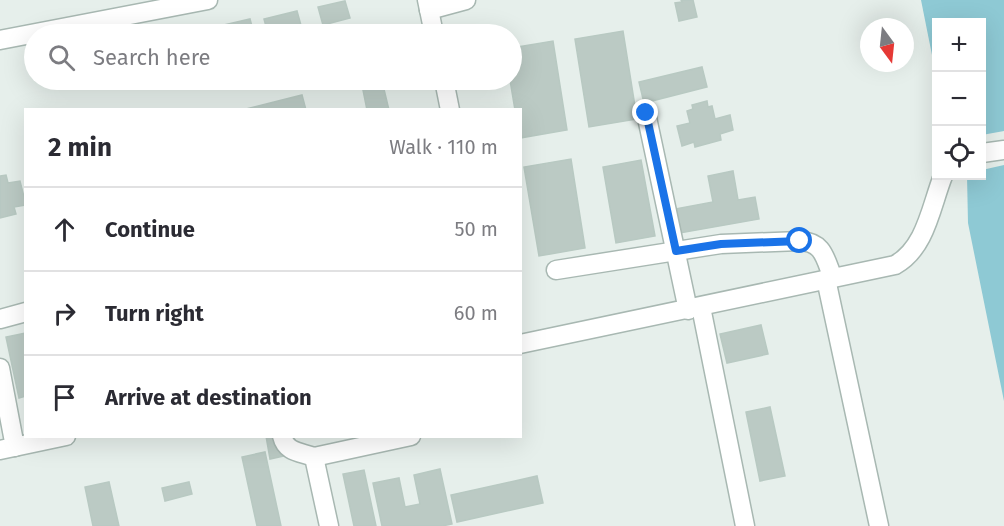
<!DOCTYPE html>
<meta charset="utf-8">
<style>
body{margin:0;font-family:"Fira Sans",sans-serif;background:#f2f2f3;color:#2b2b33}
.controls{position:absolute;right:18px;top:18px;display:grid;overflow:hidden;border-radius:0px;box-shadow:0 6px 24px #0002}
.controls button{width:54px;height:54px;display:grid;place-items:center;padding:0;border:0;border-bottom:2px solid #e1e1e2;background:#fff;color:#2b2b33;font:30px sans-serif}
.compass{position:absolute;left:860px;top:18px;width:54px;height:54px;border-radius:50%;background:#fff;box-shadow:0 6px 24px #0002;rotate:165deg}
.stop{position:absolute;width:18px;height:18px;margin:-14px;border:4px solid #1a73e8;border-radius:50%;background:#fff}
.stop.end{background:#1a73e8;border-color:#fff;box-shadow:0 2px 6px #0008}
.list{margin:0;padding:0;list-style:none}
h2{display:flex;justify-content:space-between;align-items:center;height:78px;margin:0;padding:0 24px;font-size:26px}
h2 small{font-size:20px;font-weight:400;color:#7c7c81}
.list li{display:grid;grid-template-columns:39px 1fr auto;gap:18px;align-items:center;box-sizing:border-box;height:84px;padding:0 24px;border-top:2px solid #e1e1e2}
.list b{display:block;font-size:22px;white-space:nowrap}
.list em{font-size:20px;font-style:normal;color:#7c7c81}
.icon{flex:none;width:33px;height:33px;fill:none;stroke:currentColor;stroke-width:2;stroke-linecap:round;stroke-linejoin:round}
.map{position:relative;flex:none;width:1004px;height:526px;overflow:hidden}
.search{position:absolute;background:#fff;box-shadow:0 6px 24px #0002;left:24px;top:24px;width:498px;height:66px;display:flex;align-items:center;gap:15px;box-sizing:border-box;padding:0 21px;border-radius:33px;color:#7c7c81;font-size:22px}
.panel{position:absolute;background:#fff;box-shadow:0 6px 24px #0002;left:24px;top:108px;width:498px;height:330px;border-radius:0px}
.map>svg:first-child{display:block}
</style>
<div class="map">
<svg width="1004" height="526" viewBox="0 0 1004 526">
<rect width="100%" height="100%" fill="#e6efeb"/>
<g fill="#8ec9d4">
<polygon points="921,0 1004,0 1004,131 982,135 982,22 936,22 936,75"/>
<polygon points="1004,165 1004,401 968,223 967,176 982,176 982,170"/>
</g>
<g fill="#bbcac4" stroke="#b8c9c2" stroke-width="1.5">
<polygon points="681,0 693,0 697,17 679,21 675,3 682,2"/>
<polygon points="345,1 350,18 323,25 318,7"/>
<polygon points="297,11 302,29 279,34 268,34 264,19"/>
<polygon points="250,19 254,34 217,34 215,27"/>
<polygon points="623,31 637,119 589,127 575,39"/>
<polygon points="553,41 567,130 520,138 520,110 515,110 510,80 512,80 512,48"/>
<polygon points="702,67 707,87 644,103 639,82"/>
<polygon points="382,81 389,110 367,110 362,85"/>
<polygon points="302,95 306,110 242,110"/>
<polygon points="707,101 708,107 712,106 715,119 730,115 733,130 720,134 721,140 695,147 694,142 682,146 677,126 690,123 687,111 693,109 692,105"/>
<polygon points="571,159 585,248 539,256 524,167"/>
<polygon points="641,160 655,236 616,243 603,167"/>
<polygon points="733,171 738,200 755,197 759,219 680,233 675,209 713,202 708,176"/>
<polygon points="6,175 8,183 20,181 26,205 14,207 16,214 0,218 0,176"/>
<polygon points="761,325 768,354 727,363 720,334"/>
<polygon points="26,333 26,396 19,398 6,337"/>
<polygon points="770,407 785,476 760,481 746,412"/>
<polygon points="266,436 280,436 284,456 270,459"/>
<polygon points="265,452 281,526 257,526 242,457"/>
<polygon points="440,469 452,524 442,526 382,526 373,483 399,478 405,507 420,504 414,475"/>
<polygon points="364,470 376,526 354,526 343,474"/>
<polygon points="537,476 543,503 457,522 451,495"/>
<polygon points="109,482 119,526 93,526 85,487"/>
<polygon points="189,482 192,494 165,501 162,488"/>
</g>
<g fill="none" stroke-linecap="round" stroke-linejoin="round">
<defs>
<g id="minor">
<polyline points="427,0 434,34"/>
<polyline points="429,10 466,0"/>
<polyline points="0,40 208,0"/>
<polyline points="444,80 450,110"/>
<polyline points="646,113 688,310"/>
<polyline points="982,153 1004,150"/>
<path d="M556,270L721,244L800,241C824,242 825,259 833,278"/>
<polyline points="826,279 879,526"/>
<polyline points="701,307 745,526"/>
<polyline points="0,319 26,312"/>
<path d="M520,344L895,265C926,248 931,206 943,176"/>
<polyline points="0,368 15,447"/>
<path d="M282,436C286,453 301,452 314,457L329,526"/>
<polyline points="0,450 66,436"/>
<polyline points="314,457 411,436"/>
</g>
</defs>
<use href="#minor" stroke="#a8b8b2" stroke-width="21"/>
<use href="#minor" stroke="#fff" stroke-width="18"/>
</g>
<g fill="none" stroke-linecap="round" stroke-linejoin="round">
<polyline stroke="#1a73e8" stroke-width="8" points="646,113 676,251 721,244 800,241"/>
</g>
</svg>
<div class="controls">
<button>+</button>
<button>−</button>
<button><svg class="icon" aria-label="locate" viewBox="0 0 24 24"><circle cx="12" cy="12" r="6"/><path d="M12 2v4M12 18v4M2 12h4M18 12h4"/></svg></button>
</div>
<svg class="compass" viewBox="-18 -18 36 36"><path d="M0-13l5 13h-10z" fill="#e53935"/><path d="M0 13l5-13h-10z" fill="#7c7c81"/></svg>
<div class="stop" style="left:800px;top:241px"></div>
<div class="stop end" style="left:646px;top:113px"></div>
<div class="search"><svg class="icon" aria-label="search" viewBox="0 0 24 24"><circle cx="10" cy="10" r="6"/><path d="M15 15l6 6"/></svg>Search here</div>
<section class="panel">
<h2>2 min<small>Walk · 110 m</small></h2>
<ul class="list">
<li><svg class="icon" aria-label="ahead" viewBox="0 0 24 24"><path d="M12 20V5M6 11l6-6 6 6"/></svg><div><b>Continue</b></div><em>50 m</em></li>
<li><svg class="icon" aria-label="right" viewBox="0 0 24 24"><path d="M7 20v-9h11M14 6l5 5-5 5"/></svg><div><b>Turn right</b></div><em>60 m</em></li>
<li><svg class="icon" aria-label="arrive" viewBox="0 0 24 24"><path d="M6 21V4h12l-3 4 3 4H6"/></svg><div><b>Arrive at destination</b></div></li>
</ul>
</section>
</div>
